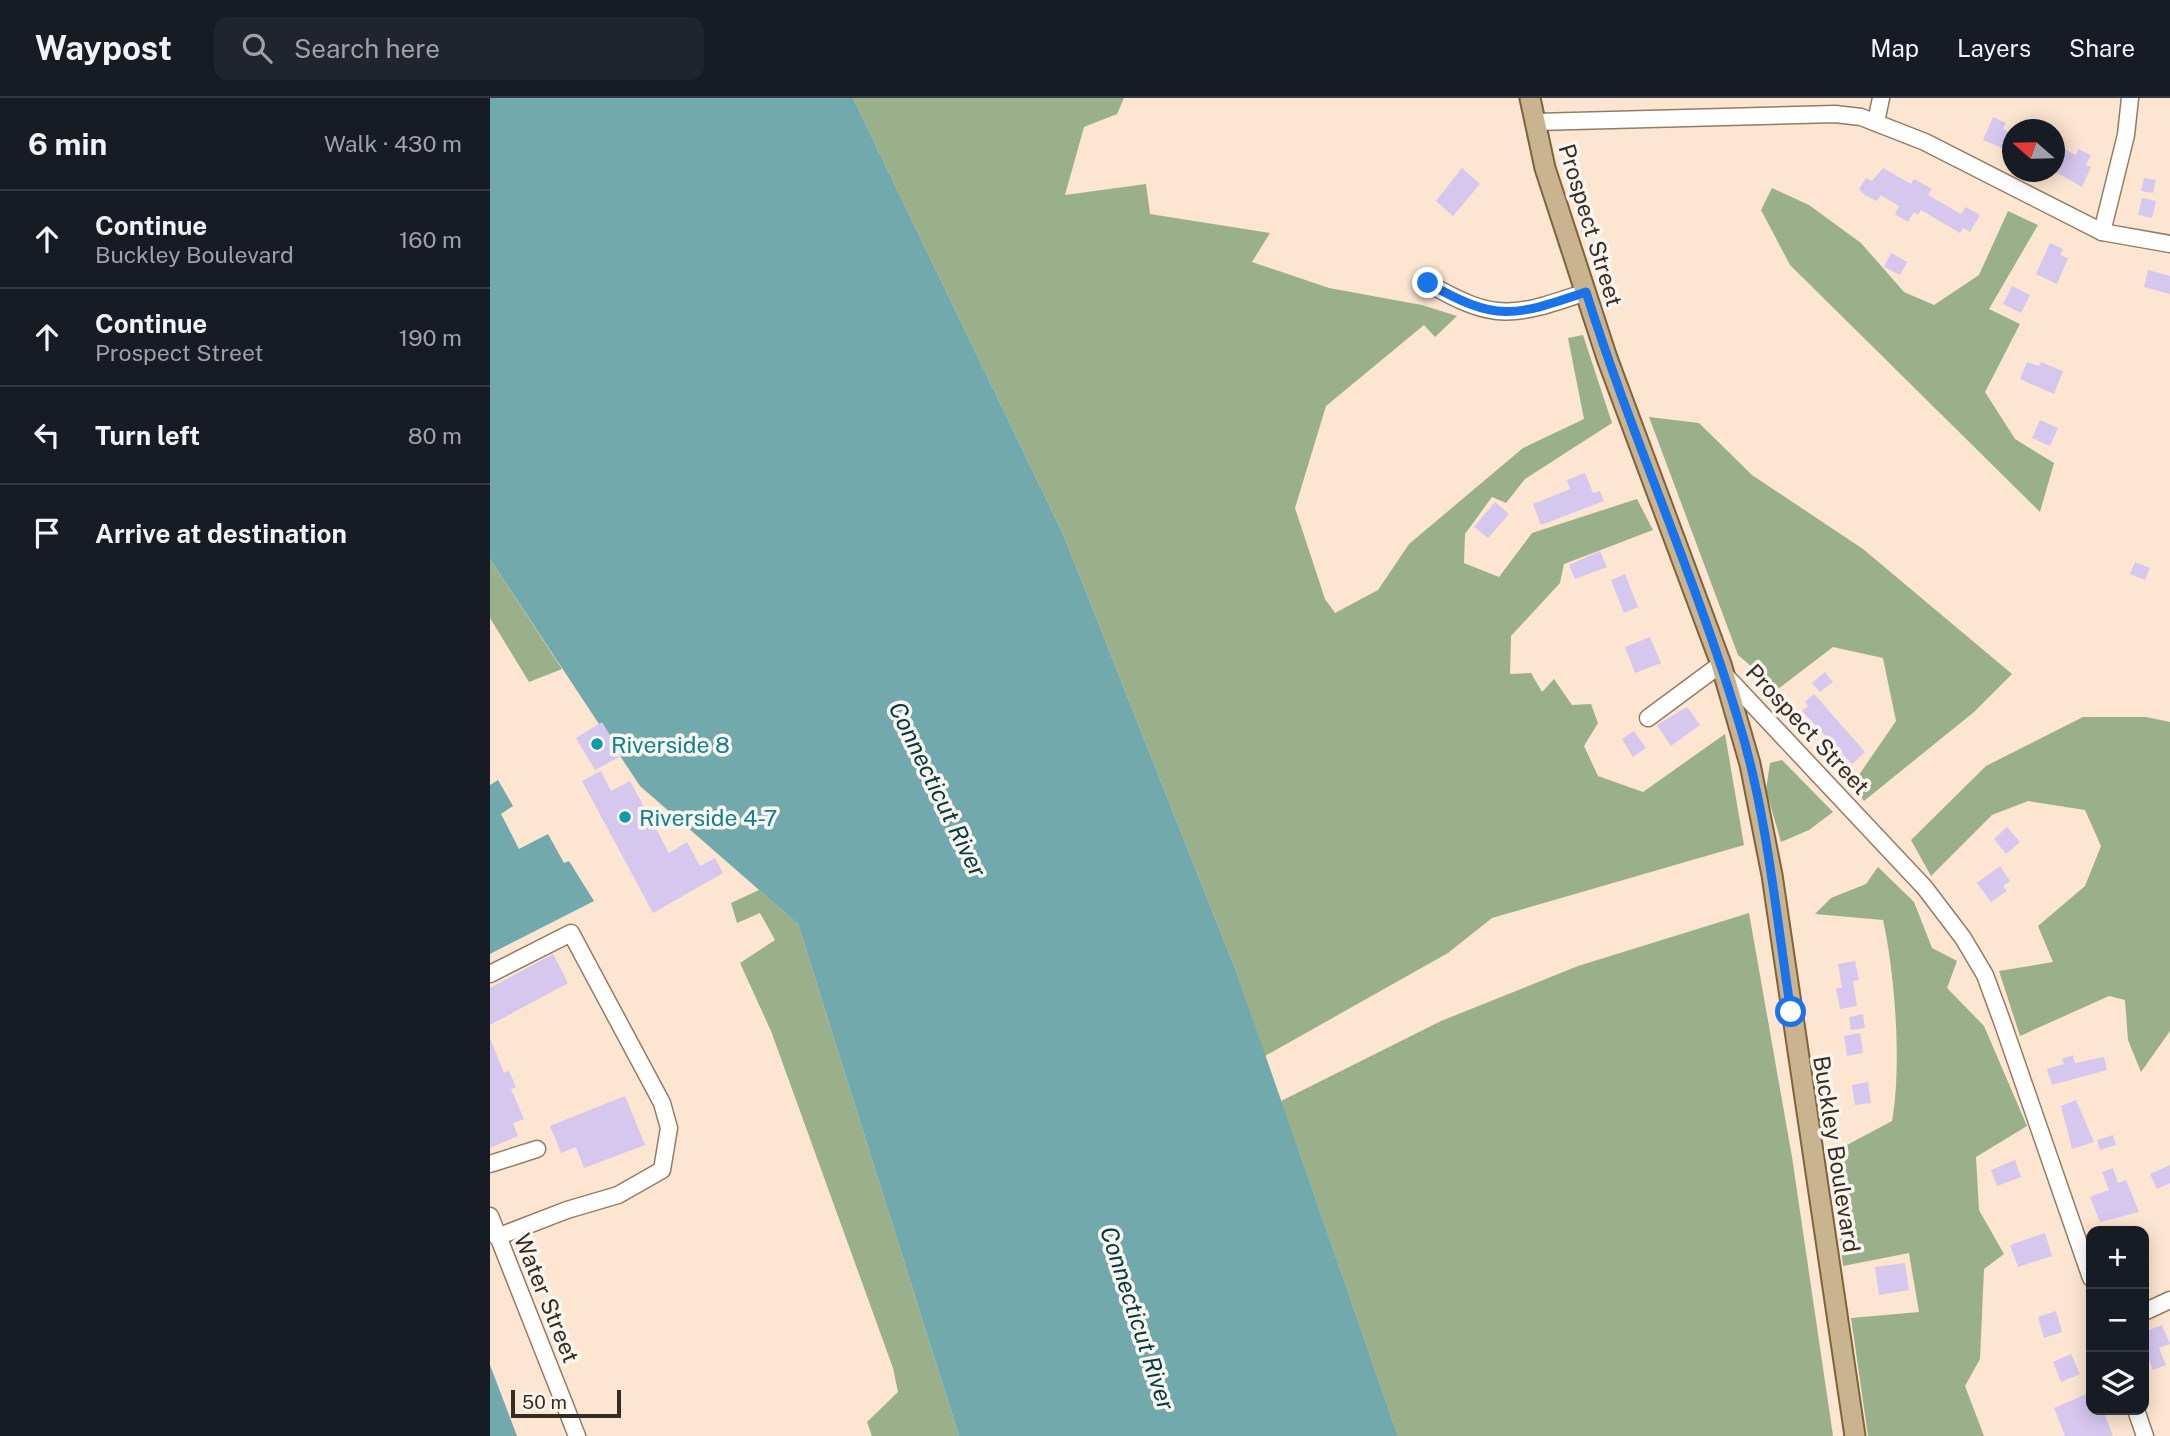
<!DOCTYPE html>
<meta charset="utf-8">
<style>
body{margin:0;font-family:"Public Sans",sans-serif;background:#20242c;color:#f1f3f6}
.controls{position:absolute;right:21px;bottom:21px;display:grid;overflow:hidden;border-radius:14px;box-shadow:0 4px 18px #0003}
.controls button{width:63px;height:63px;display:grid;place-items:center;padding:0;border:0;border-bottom:2px solid #363941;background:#171b24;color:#f1f3f6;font:35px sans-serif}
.compass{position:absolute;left:1512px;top:21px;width:63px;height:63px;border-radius:50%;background:#171b24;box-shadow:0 4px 18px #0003;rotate:290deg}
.scale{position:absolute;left:21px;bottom:18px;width:110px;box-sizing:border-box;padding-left:7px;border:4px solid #372c23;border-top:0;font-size:19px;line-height:24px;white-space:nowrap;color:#372c23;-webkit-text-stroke:5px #fbf5f0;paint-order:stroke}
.stop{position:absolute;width:21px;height:21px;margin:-16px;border:5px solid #1a73e8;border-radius:50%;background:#fff}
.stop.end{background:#1a73e8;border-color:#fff;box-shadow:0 2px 7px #0008}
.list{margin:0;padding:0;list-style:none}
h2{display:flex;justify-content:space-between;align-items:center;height:91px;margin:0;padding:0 28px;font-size:30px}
h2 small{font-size:23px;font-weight:400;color:#9ea1a6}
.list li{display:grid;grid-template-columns:46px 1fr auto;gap:21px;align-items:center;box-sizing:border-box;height:98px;padding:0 28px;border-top:2px solid #363941}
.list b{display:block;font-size:26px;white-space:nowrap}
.list p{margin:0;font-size:23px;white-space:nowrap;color:#9ea1a6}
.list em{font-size:23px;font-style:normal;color:#9ea1a6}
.icon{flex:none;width:38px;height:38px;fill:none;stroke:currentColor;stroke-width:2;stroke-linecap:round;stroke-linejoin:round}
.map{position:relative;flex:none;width:1680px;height:1338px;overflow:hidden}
header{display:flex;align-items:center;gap:42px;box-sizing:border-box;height:98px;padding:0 35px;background:#171b24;border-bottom:2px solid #363941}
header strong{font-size:33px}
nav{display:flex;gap:38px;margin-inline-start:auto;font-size:24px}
.search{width:490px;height:63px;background:#20242c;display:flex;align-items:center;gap:18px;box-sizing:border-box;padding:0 24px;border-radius:14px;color:#9ea1a6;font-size:26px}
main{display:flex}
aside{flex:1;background:#171b24}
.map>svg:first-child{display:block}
</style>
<header>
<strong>Waypost</strong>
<div class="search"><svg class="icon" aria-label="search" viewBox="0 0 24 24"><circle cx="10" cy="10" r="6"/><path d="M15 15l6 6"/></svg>Search here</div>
<nav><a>Map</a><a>Layers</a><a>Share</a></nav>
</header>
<main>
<aside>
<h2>6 min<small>Walk · 430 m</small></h2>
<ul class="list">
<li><svg class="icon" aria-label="ahead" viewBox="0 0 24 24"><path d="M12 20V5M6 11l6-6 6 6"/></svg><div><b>Continue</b><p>Buckley Boulevard</p></div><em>160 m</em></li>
<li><svg class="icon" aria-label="ahead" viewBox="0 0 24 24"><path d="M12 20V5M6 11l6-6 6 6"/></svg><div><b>Continue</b><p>Prospect Street</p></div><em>190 m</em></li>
<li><svg class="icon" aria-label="left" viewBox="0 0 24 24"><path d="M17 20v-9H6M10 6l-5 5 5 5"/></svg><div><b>Turn left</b></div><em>80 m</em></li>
<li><svg class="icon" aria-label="arrive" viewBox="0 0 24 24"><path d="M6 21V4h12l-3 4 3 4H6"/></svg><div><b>Arrive at destination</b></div></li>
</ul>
</aside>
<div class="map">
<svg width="1680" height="1338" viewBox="0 0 1680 1338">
<rect width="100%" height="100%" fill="#fce5d1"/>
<g fill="#9ab08a">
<polygon points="363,0 634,0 627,16 594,29 575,97 656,86 660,116 780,135 762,164 839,190 932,207 967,218 945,239 934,227 836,308 805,410 835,501 845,515 888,492 919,446 1033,350 1094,321 1078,240 1093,237 1122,325 1035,381 1016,405 1002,399 975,436 974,465 1009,479 1042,435 1147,401 1163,432 1074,466 1070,485 1021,538 1020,576 1041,575 1052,594 1064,581 1082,607 1101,606 1108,625 1094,648 1108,678 1153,694 1235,636 1254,747 1002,820 958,855 775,958 746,873 573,436"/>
<polygon points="1282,90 1319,107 1371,145 1414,194 1444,207 1489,177 1518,113 1548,127 1499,211 1530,226 1495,294 1525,341 1564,365 1550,414 1300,167 1271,112"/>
<polygon points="1159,319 1209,325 1262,377 1373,451 1522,576 1484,614 1374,703 1362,687 1406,623 1393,560 1343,549 1288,591 1248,557"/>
<polygon points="0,461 72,571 39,584 0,520"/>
<polygon points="1593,619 1656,619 1680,624 1680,933 1651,974 1638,942 1635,902 1619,898 1530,938 1509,873 1563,864 1548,828 1595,788 1611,748 1595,712 1538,703 1502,717 1441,778 1421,742 1496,668"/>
<polygon points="1292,662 1343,714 1319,732 1291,744 1276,692 1280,665"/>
<path d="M1388,769L1424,804L1442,850L1467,863L1457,890L1494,928L1537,1028L1486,1059L1489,1112L1514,1156L1494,1171L1490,1261L1475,1288L1494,1338H1378L1361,1220L1429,1214L1419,1155L1353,1168L1340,1056L1402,1023C1412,969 1405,875 1393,822L1325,816L1341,800L1376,786Z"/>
<polygon points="269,792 308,826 469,1338 382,1338 377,1324 408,1294 403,1270 281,933 250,865 285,842 270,815 247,825 241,805"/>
<polygon points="1259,815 1302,1059 1343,1338 908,1338 791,1003 951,923 1088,868"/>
</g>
<g fill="#71a9ac">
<polygon points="0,0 363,0 573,436 746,873 908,1338 469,1338 308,826 150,688 0,461"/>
<polygon points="8,682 23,708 11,716 29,751 58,736 74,765 79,763 104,803 0,856 0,687"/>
<polygon points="0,1267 27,1338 0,1338"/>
</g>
<g fill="#d6c7ef">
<polygon points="1503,19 1516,25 1513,31 1519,34 1512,50 1493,42"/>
<polygon points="1570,49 1586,57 1588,51 1601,57 1596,67 1601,69 1592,89 1564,73 1564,60"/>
<polygon points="972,70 990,86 963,118 946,103"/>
<polygon points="1393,70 1421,86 1424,81 1442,91 1438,97 1471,116 1476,109 1490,117 1480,134 1473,130 1470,135 1431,112 1428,117 1424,114 1418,124 1405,116 1409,108 1391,97 1387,103 1375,97 1369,91 1376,80 1382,83"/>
<polygon points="1654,80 1666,82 1663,95 1651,93"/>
<polygon points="1652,100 1666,103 1662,120 1648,117"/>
<polygon points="1560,145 1573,151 1570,157 1578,160 1567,186 1546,176"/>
<polygon points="1401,155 1417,164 1410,177 1394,169"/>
<polygon points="1658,172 1680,178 1680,196 1654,189"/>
<polygon points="1522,188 1540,197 1531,215 1513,206"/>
<polygon points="1537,264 1549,268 1551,264 1573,273 1564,296 1530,281"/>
<polygon points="1550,322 1568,330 1560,348 1542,340"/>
<polygon points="1095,375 1103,395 1110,393 1114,403 1051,427 1043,406 1080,391 1077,382"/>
<polygon points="1005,404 1019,416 998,440 984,429"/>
<polygon points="1110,453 1117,469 1085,481 1079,467"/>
<polygon points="1645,464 1660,470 1655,482 1640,476"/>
<polygon points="1135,476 1148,509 1134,515 1121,482"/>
<polygon points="1160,539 1171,565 1145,575 1135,549"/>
<polygon points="1335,574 1343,584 1330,594 1322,585"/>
<polygon points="1324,596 1375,654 1362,666 1312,613 1318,608 1315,604"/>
<polygon points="1197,609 1210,627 1181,648 1167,627"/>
<polygon points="112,624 129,652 126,654 129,659 105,672 86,640"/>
<polygon points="1144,633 1156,650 1143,659 1132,641"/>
<polygon points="111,673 121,693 140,683 179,755 197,744 210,768 225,760 233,775 163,815 92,683"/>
<polygon points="1517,729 1530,744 1516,756 1504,741"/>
<polygon points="1510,768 1520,783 1513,788 1517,793 1501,804 1487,785"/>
<polygon points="63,856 78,885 0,927 0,890"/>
<polygon points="1365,863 1369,882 1363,883 1367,908 1350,911 1346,890 1352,890 1348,866"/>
<polygon points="1373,916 1375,930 1361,932 1359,919"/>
<polygon points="1370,935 1373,955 1357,958 1354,938"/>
<polygon points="0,940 14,975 19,973 26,989 21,991 34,1021 23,1025 28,1038 0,1050"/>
<polygon points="1583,957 1585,965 1614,959 1617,972 1562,987 1557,971 1574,966 1572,961"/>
<polygon points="1378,984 1381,1005 1365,1007 1362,987"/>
<polygon points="135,998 155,1047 94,1070 86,1049 71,1055 60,1028"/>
<polygon points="1586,1002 1604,1044 1582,1051 1571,1008"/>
<polygon points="1623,1037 1626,1047 1610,1052 1607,1042"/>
<polygon points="1525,1062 1531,1079 1507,1088 1501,1072"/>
<polygon points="1680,1067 1680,1085 1667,1091 1660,1076"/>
<polygon points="1623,1070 1628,1085 1636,1082 1649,1114 1610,1124 1600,1099 1619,1092 1612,1074"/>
<polygon points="1555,1135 1562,1158 1528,1169 1520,1147"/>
<polygon points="1415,1165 1419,1192 1389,1197 1385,1169"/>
<polygon points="1566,1213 1572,1234 1554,1240 1548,1219"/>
<polygon points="1672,1227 1680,1246 1669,1250 1676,1267 1663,1272 1657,1256 1654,1257 1654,1234"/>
<polygon points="1581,1256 1590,1276 1571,1284 1563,1264"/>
<polygon points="1601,1294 1601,1312 1613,1312 1623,1338 1575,1338 1564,1310"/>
</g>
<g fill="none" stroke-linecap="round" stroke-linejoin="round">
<defs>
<g id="minor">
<polyline points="1046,24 1345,16 1371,19 1435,44 1612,134 1680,146"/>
<polyline points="1386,24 1391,0"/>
<polyline points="1612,134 1636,37 1640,0"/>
<path d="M938,185C1006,225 1025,218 1096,194"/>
<polyline points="1235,577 1435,790 1473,840 1495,877 1513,926 1601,1180"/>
<polyline points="1158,620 1231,566"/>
<polyline points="0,876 81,835 172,1005 179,1030 172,1072 128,1097 77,1112 7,1139"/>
<polyline points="0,1066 47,1051"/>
<polyline points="0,1118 87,1338"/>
<polyline points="1654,1214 1680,1202"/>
<polyline points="1646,1312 1655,1338"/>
</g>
<polyline id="major" points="1040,0 1055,70 1117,260 1231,566 1260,666 1282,777 1365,1338"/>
</defs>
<use href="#minor" stroke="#947b64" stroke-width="19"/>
<use href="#major" stroke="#806339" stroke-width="23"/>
<use href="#minor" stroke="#fff" stroke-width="16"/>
<use href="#major" stroke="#cab38f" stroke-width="19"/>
</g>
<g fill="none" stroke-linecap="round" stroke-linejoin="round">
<path stroke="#1a73e8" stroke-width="9" d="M938,185C1007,225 1025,218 1096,194C1142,340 1206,480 1250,628C1278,721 1286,819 1301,914"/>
</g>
<g fill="#0f9aa8" stroke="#fbf5f0" stroke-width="2.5">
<circle cx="107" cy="646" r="7"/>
<circle cx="135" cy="719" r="7"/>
</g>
<g text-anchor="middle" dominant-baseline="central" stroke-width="7" stroke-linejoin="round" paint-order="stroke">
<g font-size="23" fill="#372c23" stroke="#fbf5f0">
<text transform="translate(1101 127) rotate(73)">Prospect Street</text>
<text transform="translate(1318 631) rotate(47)">Prospect Street</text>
<text transform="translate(1347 1056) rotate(81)">Buckley Boulevard</text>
<text transform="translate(57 1200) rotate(68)">Water Street</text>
</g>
<g font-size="23" fill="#0d838f" stroke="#fbf5f0" text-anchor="start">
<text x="121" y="646">Riverside 8</text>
<text x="149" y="719">Riverside 4-7</text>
</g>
<g font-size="24" font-style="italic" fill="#023a3d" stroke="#fbf5f0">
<text transform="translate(448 691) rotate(64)">Connecticut River</text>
<text transform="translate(648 1220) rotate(72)">Connecticut River</text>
</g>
</g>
</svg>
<div class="controls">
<button>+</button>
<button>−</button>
<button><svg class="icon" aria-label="layers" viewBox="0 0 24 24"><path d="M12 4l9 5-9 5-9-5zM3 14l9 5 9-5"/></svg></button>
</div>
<svg class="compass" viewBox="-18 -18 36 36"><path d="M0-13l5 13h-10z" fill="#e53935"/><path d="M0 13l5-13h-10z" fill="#9ea1a6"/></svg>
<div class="scale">50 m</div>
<div class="stop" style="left:1301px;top:914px"></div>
<div class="stop end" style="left:938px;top:185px"></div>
</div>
</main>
